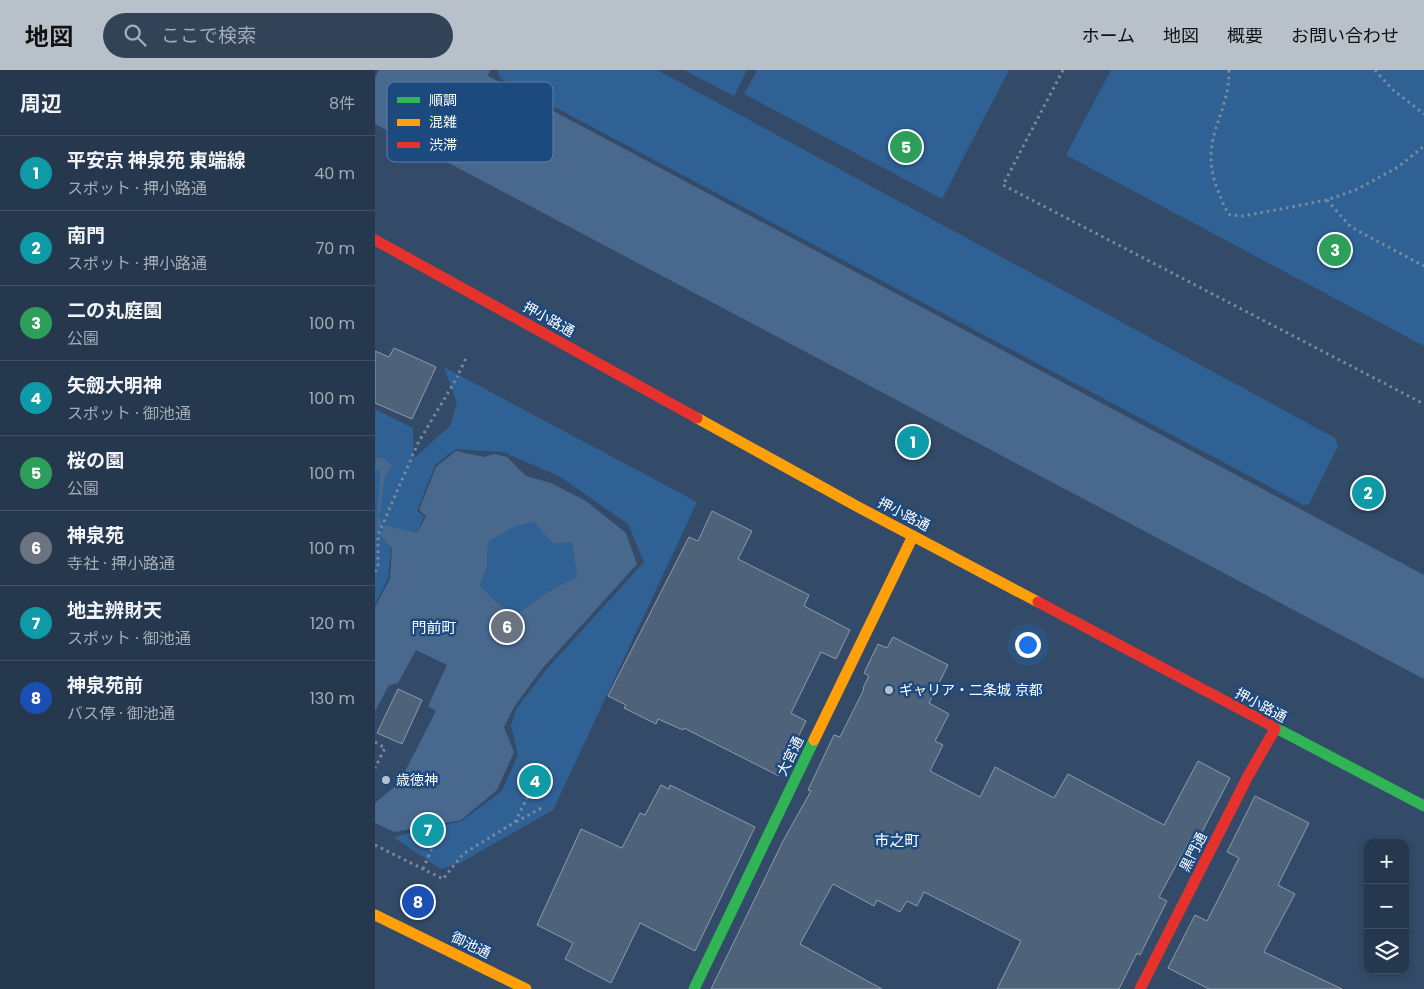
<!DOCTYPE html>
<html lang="ja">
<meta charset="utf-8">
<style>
body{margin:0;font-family:Poppins,"Noto Sans JP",sans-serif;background:#324358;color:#f1f3f6}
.controls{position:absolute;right:15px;bottom:15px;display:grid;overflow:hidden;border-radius:10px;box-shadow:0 2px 8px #0003}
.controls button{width:45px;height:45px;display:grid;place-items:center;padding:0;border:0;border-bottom:1px solid #425266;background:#26384e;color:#f1f3f6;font:25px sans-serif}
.you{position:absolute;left:652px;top:574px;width:18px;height:18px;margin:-12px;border:4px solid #fff;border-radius:50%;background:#1a73e8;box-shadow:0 0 0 8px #1a73e833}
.badge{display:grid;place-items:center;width:32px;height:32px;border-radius:50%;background:#b8c0ca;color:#fff;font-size:16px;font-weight:700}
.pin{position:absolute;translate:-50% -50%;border:2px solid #fff;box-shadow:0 1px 5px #0006}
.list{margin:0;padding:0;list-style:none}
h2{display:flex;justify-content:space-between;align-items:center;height:65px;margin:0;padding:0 20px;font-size:21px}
h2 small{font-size:16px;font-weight:400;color:#a4acb6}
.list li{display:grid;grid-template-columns:32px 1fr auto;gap:15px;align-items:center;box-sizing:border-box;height:75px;padding:0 20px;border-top:1px solid #425266}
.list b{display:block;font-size:19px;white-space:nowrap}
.list p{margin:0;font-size:16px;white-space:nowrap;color:#a4acb6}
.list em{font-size:16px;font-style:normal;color:#a4acb6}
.icon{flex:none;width:28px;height:28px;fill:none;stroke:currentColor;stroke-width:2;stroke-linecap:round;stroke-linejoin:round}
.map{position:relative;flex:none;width:1049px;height:919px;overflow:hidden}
header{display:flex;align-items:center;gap:30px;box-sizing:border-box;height:70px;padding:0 25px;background:#b8c0ca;color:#111}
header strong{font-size:24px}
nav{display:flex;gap:28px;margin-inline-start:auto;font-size:18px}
.search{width:350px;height:45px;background:#324358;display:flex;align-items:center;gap:12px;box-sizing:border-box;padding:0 18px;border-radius:28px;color:#a4acb6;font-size:19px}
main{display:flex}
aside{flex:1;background:#26384e}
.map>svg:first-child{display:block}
</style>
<header>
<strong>地図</strong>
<div class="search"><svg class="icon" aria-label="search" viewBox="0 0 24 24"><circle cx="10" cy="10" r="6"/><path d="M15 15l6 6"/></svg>ここで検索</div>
<nav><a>ホーム</a><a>地図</a><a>概要</a><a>お問い合わせ</a></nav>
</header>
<main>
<aside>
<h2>周辺<small>8件</small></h2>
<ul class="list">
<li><span class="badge" style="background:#0f9aa8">1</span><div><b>平安京 神泉苑 東端線</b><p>スポット · 押小路通</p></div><em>40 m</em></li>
<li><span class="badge" style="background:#0f9aa8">2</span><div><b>南門</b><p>スポット · 押小路通</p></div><em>70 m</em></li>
<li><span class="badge" style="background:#2e9e5b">3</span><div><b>二の丸庭園</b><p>公園</p></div><em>100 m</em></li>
<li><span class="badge" style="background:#0f9aa8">4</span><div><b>矢劔大明神</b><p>スポット · 御池通</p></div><em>100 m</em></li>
<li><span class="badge" style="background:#2e9e5b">5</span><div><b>桜の園</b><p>公園</p></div><em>100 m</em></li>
<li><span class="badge" style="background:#6b7280">6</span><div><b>神泉苑</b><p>寺社 · 押小路通</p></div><em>100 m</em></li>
<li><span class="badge" style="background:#0f9aa8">7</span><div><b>地主辨財天</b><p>スポット · 御池通</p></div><em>120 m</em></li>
<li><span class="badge" style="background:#1a4fb4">8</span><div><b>神泉苑前</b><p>バス停 · 御池通</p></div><em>130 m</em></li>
</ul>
</aside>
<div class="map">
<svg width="1049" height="919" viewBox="0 0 1049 919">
<rect width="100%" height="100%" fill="#334b68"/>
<g fill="#306195">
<polygon points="123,0 282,0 960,368 963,376 934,434 929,435 125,8"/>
<polygon points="309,0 372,0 359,26"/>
<polygon points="382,0 634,0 567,129 369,24"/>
<polygon points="736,0 1049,0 1049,276 691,85"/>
<polygon points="69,297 322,432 178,740 87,792 66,799 18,767 87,751 127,721 143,685 136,655 142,638 170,601 269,492 253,454 184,406 128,382 81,379 60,395 42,441 49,446 42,463 31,462 16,477 13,508 0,535 0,339 38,358 38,389 75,356 82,333"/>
<polygon points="159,452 178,474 197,472 202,507 179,518 140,545 120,531 105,515 112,497 113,472 139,457"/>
</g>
<g fill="#48688e" fill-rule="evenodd">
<polygon points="4,0 115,0 113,6 1049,505 1049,609 0,54 0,8"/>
<path d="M81,381L109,387L119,384L132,387L151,406L176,413L211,431L251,463L262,494L167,599L139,637L129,657L139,682L122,720L86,750L19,762L0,753V733L24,713L61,641L53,636L72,595L41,580L23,613L14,615L0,641V537L15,509L17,478L5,465L10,455L42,463L51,446L44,440L61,397ZM159,452L178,474L197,472L202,507L179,518L140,545L120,531L105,515L112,497L113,472L139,457Z"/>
<path d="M1,388H9L17,395L9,409L6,438L3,446L7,453L2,463C0,443 7,417 4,399L0,401Z"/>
</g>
<g fill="#4e637a" stroke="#8c9bad">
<polygon points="19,278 61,297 37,349 0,333 0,281 14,287"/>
<polygon points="337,441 377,461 363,489 434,525 429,536 475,560 461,589 446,582 416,643 431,651 404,706 309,658 308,660 283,649 281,654 249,638 251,635 233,626 314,467 323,471"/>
<polygon points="518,567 573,595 554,633 574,644 560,671 568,675 555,701 605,727 620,697 679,728 693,704 789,755 823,691 855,708 824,768 818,764 784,827 792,831 765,885 762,883 744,919 622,919 646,871 549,822 542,836 532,831 525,842 502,830 499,836 458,814 425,874 507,919 336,919 408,771 436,721 433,720 459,665 465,667 489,619 488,618 494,606 489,603 503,574 512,578"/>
<polygon points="23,619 47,630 27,674 2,663"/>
<polygon points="286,715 294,719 295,715 380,757 320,881 265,853 236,913 190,889 198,873 162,855 206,759 247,778 265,743 270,745"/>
<polygon points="880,726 934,753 903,815 920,824 889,882 967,919 834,919 793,898 820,845 832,851 864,788 852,782"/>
</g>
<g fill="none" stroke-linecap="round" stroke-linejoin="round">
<g stroke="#788a9f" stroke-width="3" stroke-dasharray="2.5 4" stroke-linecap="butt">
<polyline points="688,0 628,115 1049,334"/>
<path d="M854,0C855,47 822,67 843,121C847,129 849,139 855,145L869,146L952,130L983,119L1023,97L1049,76"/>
<polyline points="1000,0 1018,20 1049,44"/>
<polyline points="952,130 974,155 983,161 1049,196"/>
<polyline points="84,303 91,288"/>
<polyline points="0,502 3,495 3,465 43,373 83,306"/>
<polyline points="0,672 10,678 0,698"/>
<polyline points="141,752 168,737"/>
<polyline points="52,763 57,776"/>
<polyline points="0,775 68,809 88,784 140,752 156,720"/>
<polyline points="48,799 60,771"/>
</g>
<g stroke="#30b455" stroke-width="11">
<polyline points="899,657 1049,736"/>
<polyline points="319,919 439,670"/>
</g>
<g stroke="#ff9f0a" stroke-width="11">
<polyline points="322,348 485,438 663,532"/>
<polyline points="439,670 538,466"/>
<polyline points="0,845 151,919"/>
</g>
<g stroke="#e5322d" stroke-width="11">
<polyline points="0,170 322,348"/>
<polyline points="663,532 899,657"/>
<polyline points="765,919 873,706 900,659"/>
</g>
</g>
<g fill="#b8c0ca" stroke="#1d4a7e" stroke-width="2">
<circle cx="514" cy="620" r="5"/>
<circle cx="11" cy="710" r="5"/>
</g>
<g text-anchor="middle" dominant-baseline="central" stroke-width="5" stroke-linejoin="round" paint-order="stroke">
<g font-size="14" fill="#fff" stroke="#1d4a7e">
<text transform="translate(174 249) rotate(29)">押小路通</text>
<text transform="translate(529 444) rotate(27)">押小路通</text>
<text transform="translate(886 635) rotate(28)">押小路通</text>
<text transform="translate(415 686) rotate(-64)">大宮通</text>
<text transform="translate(818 782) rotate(-63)">黒門通</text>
<text transform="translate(96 875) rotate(26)">御池通</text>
</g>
<g font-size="14" fill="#fff" stroke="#1d4a7e" text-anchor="start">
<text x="524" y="620">ギャリア・二条城 京都</text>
<text x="21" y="710">歳徳神</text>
</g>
<g font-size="15" fill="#fff" stroke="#1d4a7e">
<text x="59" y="557">門前町</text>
<text x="522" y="770">市之町</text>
</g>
</g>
<rect x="12" y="12" width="166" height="80" rx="8" fill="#1d4a7e" stroke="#6180a5" stroke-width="1"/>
<rect x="22" y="27" width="23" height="6" fill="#30b455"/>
<rect x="22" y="49" width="23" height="7" fill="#ff9f0a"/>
<rect x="22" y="72" width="23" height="6" fill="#e5322d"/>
<g font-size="14" fill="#fff">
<text x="54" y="35">順調</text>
<text x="54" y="57">混雑</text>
<text x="54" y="80">渋滞</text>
</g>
</svg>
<div class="controls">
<button>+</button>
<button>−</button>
<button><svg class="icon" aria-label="layers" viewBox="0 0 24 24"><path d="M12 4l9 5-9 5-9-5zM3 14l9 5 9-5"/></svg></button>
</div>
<div class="you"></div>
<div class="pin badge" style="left:538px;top:372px;background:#0f9aa8">1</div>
<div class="pin badge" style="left:993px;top:423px;background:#0f9aa8">2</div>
<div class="pin badge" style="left:960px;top:180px;background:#2e9e5b">3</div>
<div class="pin badge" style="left:160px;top:711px;background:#0f9aa8">4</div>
<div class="pin badge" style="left:531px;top:77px;background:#2e9e5b">5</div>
<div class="pin badge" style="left:132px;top:557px;background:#6b7280">6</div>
<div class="pin badge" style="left:53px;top:760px;background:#0f9aa8">7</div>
<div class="pin badge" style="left:43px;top:832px;background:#1a4fb4">8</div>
</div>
</main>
